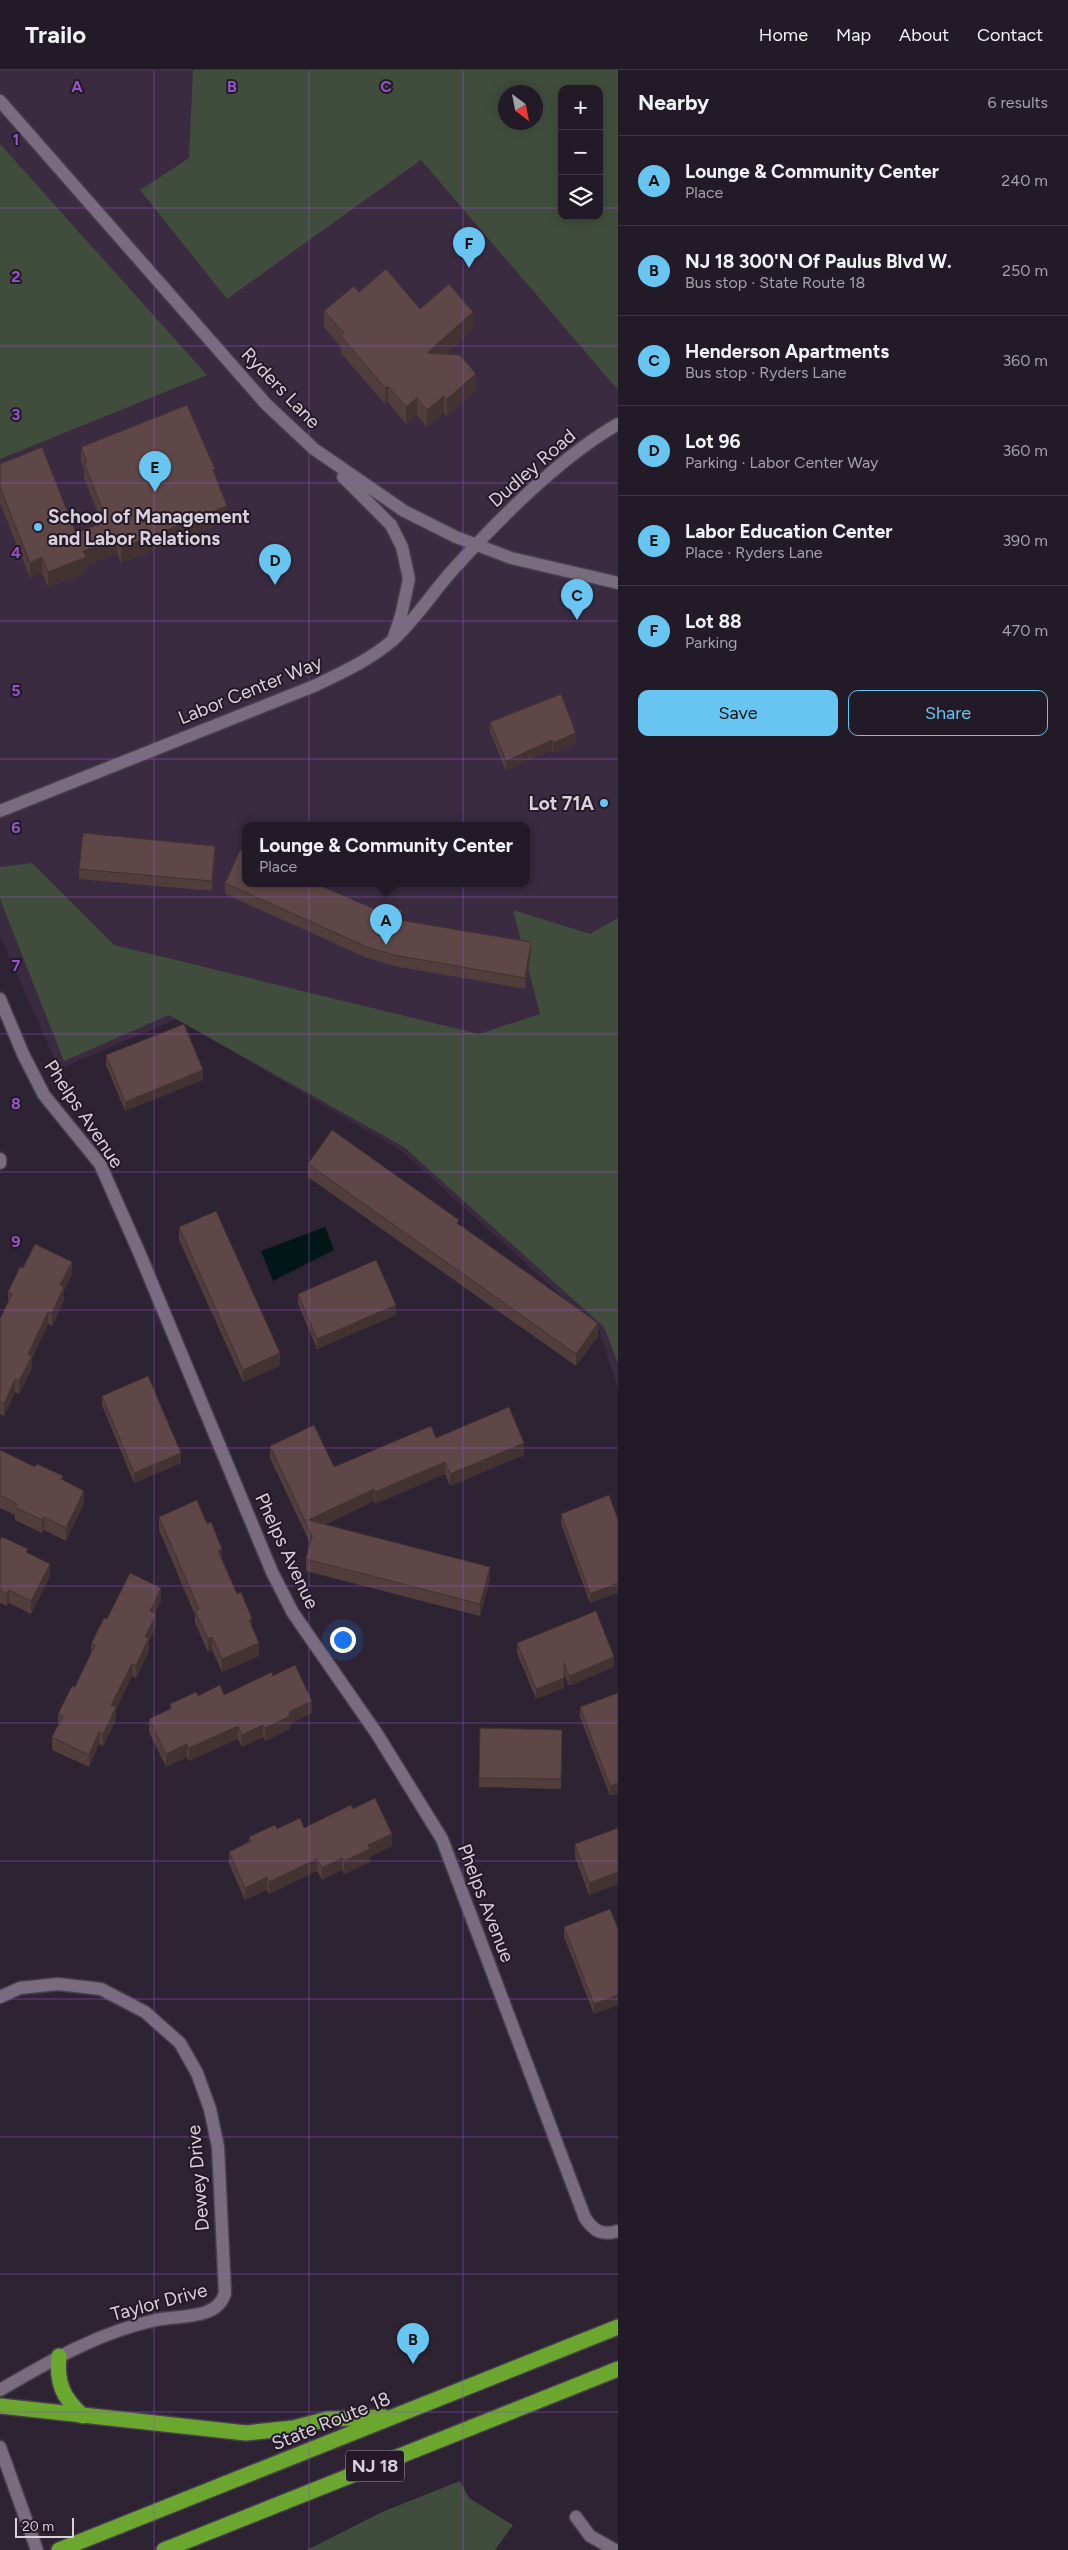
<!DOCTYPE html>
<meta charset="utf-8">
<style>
body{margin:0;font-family:Figtree,sans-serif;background:#2e2732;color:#f1f3f6}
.controls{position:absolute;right:15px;top:15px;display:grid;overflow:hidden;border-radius:10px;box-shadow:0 2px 12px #0003}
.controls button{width:45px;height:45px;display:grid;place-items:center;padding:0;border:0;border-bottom:1px solid #3f3843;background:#221a26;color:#f1f3f6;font:25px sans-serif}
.compass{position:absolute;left:498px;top:15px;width:45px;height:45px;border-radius:50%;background:#221a26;box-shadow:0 2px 12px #0003;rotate:148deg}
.scale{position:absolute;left:15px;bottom:12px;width:59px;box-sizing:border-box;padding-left:5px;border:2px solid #d8d0da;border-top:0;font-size:14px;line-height:18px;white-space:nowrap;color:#d8d0da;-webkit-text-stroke:4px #251928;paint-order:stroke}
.you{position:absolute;left:342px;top:1569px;width:18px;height:18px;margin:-12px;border:4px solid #fff;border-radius:50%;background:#1a73e8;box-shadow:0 0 0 8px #1a73e833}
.badge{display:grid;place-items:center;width:32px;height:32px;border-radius:50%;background:#68c4f0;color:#111;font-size:16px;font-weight:700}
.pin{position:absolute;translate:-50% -41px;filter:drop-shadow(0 1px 2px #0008)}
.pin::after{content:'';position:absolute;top:26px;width:18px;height:15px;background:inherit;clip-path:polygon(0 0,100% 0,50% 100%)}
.popup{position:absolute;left:242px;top:752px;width:288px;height:65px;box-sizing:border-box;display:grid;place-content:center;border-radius:10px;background:#221a26;filter:drop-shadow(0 1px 4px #0005);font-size:16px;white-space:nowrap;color:#a2a1a7}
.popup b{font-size:19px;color:#f1f3f6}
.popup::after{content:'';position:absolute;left:50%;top:100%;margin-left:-10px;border:10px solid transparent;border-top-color:#221a26}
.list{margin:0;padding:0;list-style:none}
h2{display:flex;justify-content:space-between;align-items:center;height:65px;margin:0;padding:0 20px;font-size:21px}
h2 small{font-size:16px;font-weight:400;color:#a2a1a7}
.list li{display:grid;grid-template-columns:32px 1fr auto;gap:15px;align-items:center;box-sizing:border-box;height:90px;padding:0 20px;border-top:1px solid #3f3843}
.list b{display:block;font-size:19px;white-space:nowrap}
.list p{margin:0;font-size:16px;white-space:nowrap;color:#a2a1a7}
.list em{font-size:16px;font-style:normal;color:#a2a1a7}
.actions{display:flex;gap:10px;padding:15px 20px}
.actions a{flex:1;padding:11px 0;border:1px solid #68c4f0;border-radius:10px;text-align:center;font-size:18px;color:#68c4f0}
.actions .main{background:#68c4f0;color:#111}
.icon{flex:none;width:28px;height:28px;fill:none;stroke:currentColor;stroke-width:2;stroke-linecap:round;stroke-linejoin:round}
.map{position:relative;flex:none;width:618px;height:2480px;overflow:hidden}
header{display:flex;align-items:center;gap:30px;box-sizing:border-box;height:70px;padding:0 25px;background:#221a26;border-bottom:1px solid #3f3843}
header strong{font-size:24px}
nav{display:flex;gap:28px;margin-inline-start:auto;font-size:18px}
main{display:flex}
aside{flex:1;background:#221a26}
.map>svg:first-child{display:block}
</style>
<header>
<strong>Trailo</strong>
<nav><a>Home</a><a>Map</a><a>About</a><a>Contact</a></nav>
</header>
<main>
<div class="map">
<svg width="618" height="2480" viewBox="0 0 618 2480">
<rect width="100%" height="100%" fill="#2e2332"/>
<path fill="#3a2b40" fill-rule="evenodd" d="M0,0H618V1319L599,1260L403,1082L177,949L59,999L0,866ZM562,19H599V146H562ZM506,22H536V52H506ZM246,756H526V814H246Z"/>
<g fill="#414d3c" fill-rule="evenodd">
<path d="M193,0H618V320L421,90L227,229L140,120L189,88ZM562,19H599V146H562ZM536,22V52H506V22Z"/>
<polygon points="0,74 207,305 0,389"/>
<polygon points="32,793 114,875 479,964 540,944 513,840 590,864 618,848 618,1293 604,1257 404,1077 169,945 64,991 0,829 0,797"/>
<polygon points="460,2411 469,2428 513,2455 495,2480 307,2480 382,2442"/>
</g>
<polygon fill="#011617" points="325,1157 334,1180 273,1211 261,1181"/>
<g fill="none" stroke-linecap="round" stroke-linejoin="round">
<defs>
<g id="street">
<path d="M0,741L314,616C341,603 370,590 393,570C414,551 431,525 450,503C496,452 558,388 618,354"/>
<path d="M0,929L23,984L44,1025L100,1094L139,1182L272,1502L293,1543L377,1664L442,1769L585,2148C594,2161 602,2166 618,2161"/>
<polyline points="0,1089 0,1093"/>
<path d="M0,1927L20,1918L58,1914L101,1919L145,1942L180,1973L197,2003L210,2039L218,2077L225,2223C218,2250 179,2245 156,2250C99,2262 50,2291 0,2320"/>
<polyline points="0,2377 37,2480"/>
<polyline points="576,2447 590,2466 615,2480"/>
</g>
<g id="secondary">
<polyline points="0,31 266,334 314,379 404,441 456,467 511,488 618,513"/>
<polyline points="343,407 391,455 402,477 409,509 401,546 393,570"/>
</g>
<g id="highway">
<path d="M59,2286C56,2313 63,2328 83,2346"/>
<polyline points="0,2336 246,2363 293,2358 328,2349 384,2347"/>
<polyline points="59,2480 618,2257"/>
<polyline points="164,2480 618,2299"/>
</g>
</defs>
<use href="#street" stroke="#483f4c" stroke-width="15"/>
<use href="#secondary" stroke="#483f4c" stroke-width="15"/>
<use href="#highway" stroke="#483f4c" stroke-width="18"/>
<use href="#street" stroke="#796c7e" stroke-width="12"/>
<use href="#secondary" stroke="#796c7e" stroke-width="12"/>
<use href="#highway" stroke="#6ba62f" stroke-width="15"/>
</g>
<g fill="#513d3c">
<polygon points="359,222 420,239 473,259 445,284 476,320 447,346 444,343 427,357 417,345 406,354 388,332 385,334 341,283 341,277 324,257 324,241"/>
<polygon points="81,377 215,406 227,451 121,493 117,483 86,496 86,503 48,517 42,503 30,508 0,433 0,394 76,463 102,453 84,408 84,400 81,392"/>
<polygon points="490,652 576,673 553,683 552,680 506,701 490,662"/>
<polygon points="215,785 212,821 79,809 79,799"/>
<polygon points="225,813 384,843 402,850 531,883 525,919 394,896 367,888 225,824"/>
<polygon points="106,985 203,1010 125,1041 106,995"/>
<polygon points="308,1094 459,1155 598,1266 576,1296 308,1107"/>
<polygon points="179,1157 280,1296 243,1312 179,1170"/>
<polygon points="72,1204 64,1220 64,1230 52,1256 48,1254 32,1288 32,1298 19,1324 15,1322 4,1346 0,1344 0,1249 8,1232 8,1222"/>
<polygon points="298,1224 396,1245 317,1279 298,1234"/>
<polygon points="102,1326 181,1393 134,1413 102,1335"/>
<polygon points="436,1368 524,1385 450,1416 445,1404 375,1434 374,1431 324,1455 490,1509 480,1546 306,1501 306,1489 310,1473 270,1388 270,1376 334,1397"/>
<polygon points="0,1380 63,1410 84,1433 66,1471 44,1460 42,1463 15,1450 15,1445 0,1438"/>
<polygon points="561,1444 618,1450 618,1523 590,1533 561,1454"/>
<polygon points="159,1447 207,1454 252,1558 259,1586 222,1602 212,1580 208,1582 195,1553 195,1545 159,1460"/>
<polygon points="0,1470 28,1483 50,1506 31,1544 9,1533 7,1536 0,1533"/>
<polygon points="161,1531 155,1543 156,1556 149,1571 149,1581 136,1608 132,1606 116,1639 116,1650 103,1676 99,1674 89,1697 52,1680 52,1667 58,1655 58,1644 75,1617 91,1583 91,1574 107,1549"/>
<polygon points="517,1573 614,1597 569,1616 564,1603 564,1618 536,1629 517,1583"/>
<polygon points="273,1606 312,1643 290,1654 290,1659 265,1671 263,1667 242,1677 238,1669 189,1691 187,1687 166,1697 149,1662 149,1649 170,1639 170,1634 224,1625"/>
<polygon points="618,1623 618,1723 610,1726 580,1647 580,1637"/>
<polygon points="562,1660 561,1719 479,1717 479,1708"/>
<polygon points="353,1739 392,1776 370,1787 370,1792 344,1804 342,1800 322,1810 317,1801 269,1824 267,1820 245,1830 229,1794 229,1782 249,1772 249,1767 277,1759 304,1758"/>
<polygon points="618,1758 618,1814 589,1825 575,1787 575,1774"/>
<polygon points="564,1857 618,1859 618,1935 594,1944 564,1867"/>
</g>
<g fill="#423231">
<polygon points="473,242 473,259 427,299 427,283"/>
<polygon points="476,304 476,320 447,346 447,329"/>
<polygon points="388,316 388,332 385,334 385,318"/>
<polygon points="444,326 444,343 427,357 427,340"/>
<polygon points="417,328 417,345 406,354 406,337"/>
<polygon points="227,436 227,451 121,493 121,478"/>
<polygon points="117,468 117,483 86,496 86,503 48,517 48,502 83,481"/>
<polygon points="42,487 42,503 30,508 30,493"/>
<polygon points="576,663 576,673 553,683 553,673"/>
<polygon points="552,670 552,680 506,701 506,691"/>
<polygon points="215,776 215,785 212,821 212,811"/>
<polygon points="531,872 531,883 525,919 525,908"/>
<polygon points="203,1000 203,1010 125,1041 125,1032"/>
<polygon points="72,1192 72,1204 64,1220 64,1230 52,1256 52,1243 60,1215"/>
<polygon points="396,1235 396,1245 317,1279 317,1269"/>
<polygon points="48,1242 48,1254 32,1288 32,1298 19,1324 19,1311 28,1284"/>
<polygon points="598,1253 598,1266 576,1296 576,1284"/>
<polygon points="280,1283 280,1296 243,1312 243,1300"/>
<polygon points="15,1309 15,1322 4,1346 4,1334"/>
<polygon points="524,1373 524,1385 450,1416 450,1404"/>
<polygon points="181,1383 181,1393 134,1413 134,1403"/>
<polygon points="445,1392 445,1404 375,1434 375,1422"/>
<polygon points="374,1419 374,1431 310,1461 308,1450"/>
<polygon points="84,1421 84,1433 66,1471 66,1458"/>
<polygon points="44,1447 44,1460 42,1463 42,1450"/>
<polygon points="222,1479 222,1492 218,1481"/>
<polygon points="50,1494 50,1506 31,1544 31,1531"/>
<polygon points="490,1497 490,1509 480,1546 480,1534"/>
<polygon points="618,1513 618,1523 590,1533 590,1524"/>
<polygon points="161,1518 161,1531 150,1554 150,1541"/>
<polygon points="9,1520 9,1533 7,1536 7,1524"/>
<polygon points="156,1544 156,1556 149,1571 149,1581 136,1608 136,1595 145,1567"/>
<polygon points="252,1549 252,1561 249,1550"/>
<polygon points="212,1567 212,1580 208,1582 208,1569"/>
<polygon points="259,1573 259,1586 222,1602 222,1589"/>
<polygon points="614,1587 614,1597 569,1616 569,1606"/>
<polygon points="564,1593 564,1618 536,1629 536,1619"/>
<polygon points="132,1594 132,1606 116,1639 116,1650 103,1676 103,1664 111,1635"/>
<polygon points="312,1631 312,1643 290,1654 290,1659 265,1671 265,1658 289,1642"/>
<polygon points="263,1655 263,1667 242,1677 242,1665"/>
<polygon points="238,1656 238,1669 189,1691 189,1678"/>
<polygon points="99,1662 99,1674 89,1697 89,1685"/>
<polygon points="187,1674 187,1687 166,1697 166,1684"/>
<polygon points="618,1713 618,1723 610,1726 610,1716"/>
<polygon points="392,1764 392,1776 370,1787 370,1792 344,1804 344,1791 368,1775"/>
<polygon points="342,1788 342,1800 322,1810 322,1798"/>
<polygon points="317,1789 317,1801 269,1824 269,1812"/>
<polygon points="618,1802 618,1814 589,1825 589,1813"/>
<polygon points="267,1807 267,1820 245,1830 245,1818"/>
<polygon points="618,1925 618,1935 594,1944 594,1934"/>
</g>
<g fill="#5e4746" stroke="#423231">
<polygon points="386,199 420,239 449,214 473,242 427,283 460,285 476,304 447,329 444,326 427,340 417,328 406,337 388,316 385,318 341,266 344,263 324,241 354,216 359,222"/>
<polygon points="187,335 215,399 213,400 227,436 121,478 117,468 83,481 86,487 48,502 42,487 30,493 0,417 0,394 42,377 76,463 107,451 84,393 87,392 81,377"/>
<polygon points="561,624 576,663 553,673 552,670 506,691 490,652"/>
<polygon points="83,763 215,776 212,811 79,799"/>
<polygon points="240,780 246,783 246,814 317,814 384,843 387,835 402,840 400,850 531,872 525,908 394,885 367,877 225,813"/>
<polygon points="184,954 203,1000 125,1032 106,985"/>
<polygon points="332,1060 459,1150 457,1153 598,1253 576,1284 308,1094"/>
<polygon points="216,1141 280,1283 243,1300 179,1157"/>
<polygon points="35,1174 72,1192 60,1215 64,1217 52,1243 48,1242 28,1284 32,1286 19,1311 15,1309 4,1334 0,1332 0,1249 12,1224 8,1222 20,1197 23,1198"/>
<polygon points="376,1190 396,1235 317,1269 298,1224"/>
<polygon points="148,1306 181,1383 134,1403 102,1326"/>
<polygon points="509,1337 524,1373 450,1404 445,1392 375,1422 374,1419 308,1450 490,1497 480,1534 306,1489 312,1466 270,1376 314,1355 334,1397 431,1356 436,1368"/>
<polygon points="0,1380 35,1397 37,1394 63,1406 61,1409 84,1421 66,1458 44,1447 42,1450 15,1437 17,1434 0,1425"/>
<polygon points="609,1425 618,1450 618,1513 590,1524 561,1444"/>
<polygon points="197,1430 207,1454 211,1452 222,1479 218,1481 237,1524 241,1522 252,1549 249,1550 259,1573 222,1589 212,1567 208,1569 195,1541 199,1539 159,1447"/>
<polygon points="2,1467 28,1479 26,1482 50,1494 31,1531 9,1520 7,1524 0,1520 0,1470"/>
<polygon points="130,1503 161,1518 150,1541 156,1544 145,1567 149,1568 136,1595 132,1594 111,1635 116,1637 103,1664 99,1662 89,1685 52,1667 63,1646 58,1644 72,1616 75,1617 95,1575 91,1574 104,1548 107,1549"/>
<polygon points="596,1541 614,1587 569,1606 564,1593 564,1608 536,1619 517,1573"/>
<polygon points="295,1595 312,1631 289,1642 290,1646 265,1658 263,1655 242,1665 238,1656 189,1678 187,1674 166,1684 149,1649 172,1638 170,1634 196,1622 198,1626 220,1615 224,1625 272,1602 273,1606"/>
<polygon points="618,1623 618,1713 610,1716 580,1637"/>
<polygon points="480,1658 562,1660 561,1709 479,1708"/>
<polygon points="375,1728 392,1764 368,1775 370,1779 344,1791 342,1788 322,1798 317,1789 269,1812 267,1807 245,1818 229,1782 251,1771 249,1767 275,1755 277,1759 300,1748 304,1758 351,1735 353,1739"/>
<polygon points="618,1758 618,1802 589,1813 575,1774"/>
<polygon points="610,1839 618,1859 618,1925 594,1934 564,1857"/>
</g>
<path fill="none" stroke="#9255c6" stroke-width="1" stroke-opacity="0.55" d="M154,0V2480M309,0V2480M463,0V2480M0,138H562M599,138H618M0,276H618M0,413H618M0,551H618M0,689H618M0,827H618M0,964H618M0,1102H618M0,1240H618M0,1378H618M0,1516H618M0,1653H618M0,1791H618M0,1929H618M0,2067H618M0,2204H618M0,2342H618"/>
<g fill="#68c4f0" stroke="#251928" stroke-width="2">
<circle cx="38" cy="457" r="5"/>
<circle cx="604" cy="733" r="5"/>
</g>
<g text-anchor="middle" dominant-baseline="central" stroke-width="4" stroke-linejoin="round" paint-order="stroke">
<rect fill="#251928" stroke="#a299a5" stroke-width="1" x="346" y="2380.5" width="58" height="31" rx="4"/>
<g font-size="18" font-weight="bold" fill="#d8d0da">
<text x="375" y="2396">NJ 18</text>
</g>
<g font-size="19" fill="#d8d0da" stroke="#251928">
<text transform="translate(281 318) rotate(46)">Ryders Lane</text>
<text transform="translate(532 398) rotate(-41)">Dudley Road</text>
<text transform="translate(250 620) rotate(-22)">Labor Center Way</text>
<text transform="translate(84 1044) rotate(56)">Phelps Avenue</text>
<text transform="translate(287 1481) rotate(65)">Phelps Avenue</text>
<text transform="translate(486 1833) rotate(69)">Phelps Avenue</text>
<text transform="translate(198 2108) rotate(-95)">Dewey Drive</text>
<text transform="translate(159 2232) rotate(-15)">Taylor Drive</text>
<text transform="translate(331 2351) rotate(-22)">State Route 18</text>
</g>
<g font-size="19" font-weight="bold" fill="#d8d0da" stroke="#251928" text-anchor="start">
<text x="48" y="446">School of Management<tspan x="48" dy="22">and Labor Relations</tspan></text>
<text x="594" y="733" text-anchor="end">Lot 71A</text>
</g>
</g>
<g font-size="16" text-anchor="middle" font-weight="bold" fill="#9255c6" stroke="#251928" stroke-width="4" stroke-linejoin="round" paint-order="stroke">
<text x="77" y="22">A</text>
<text x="232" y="22">B</text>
<text x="386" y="22">C</text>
<text x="16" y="75">1</text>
<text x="16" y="212">2</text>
<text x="16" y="350">3</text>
<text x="16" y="488">4</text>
<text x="16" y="626">5</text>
<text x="16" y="763">6</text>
<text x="16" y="901">7</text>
<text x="16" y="1039">8</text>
<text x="16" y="1177">9</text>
</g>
</svg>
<div class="controls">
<button>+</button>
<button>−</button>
<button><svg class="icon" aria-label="layers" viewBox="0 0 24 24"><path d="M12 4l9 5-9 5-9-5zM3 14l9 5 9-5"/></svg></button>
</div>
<svg class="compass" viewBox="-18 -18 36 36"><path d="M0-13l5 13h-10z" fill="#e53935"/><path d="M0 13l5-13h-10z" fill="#a2a1a7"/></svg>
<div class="scale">20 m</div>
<div class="you"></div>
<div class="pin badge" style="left:386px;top:875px">A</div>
<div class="popup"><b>Lounge &amp; Community Center</b>Place</div>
<div class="pin badge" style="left:413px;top:2294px">B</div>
<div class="pin badge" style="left:577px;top:550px">C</div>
<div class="pin badge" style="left:275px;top:515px">D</div>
<div class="pin badge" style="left:155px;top:422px">E</div>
<div class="pin badge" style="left:469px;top:198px">F</div>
</div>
<aside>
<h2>Nearby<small>6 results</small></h2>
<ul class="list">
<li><span class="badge">A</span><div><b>Lounge &amp; Community Center</b><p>Place</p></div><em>240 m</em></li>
<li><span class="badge">B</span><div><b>NJ 18 300'N Of Paulus Blvd W.</b><p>Bus stop · State Route 18</p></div><em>250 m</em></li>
<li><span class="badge">C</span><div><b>Henderson Apartments</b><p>Bus stop · Ryders Lane</p></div><em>360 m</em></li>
<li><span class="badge">D</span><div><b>Lot 96</b><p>Parking · Labor Center Way</p></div><em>360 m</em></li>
<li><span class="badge">E</span><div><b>Labor Education Center</b><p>Place · Ryders Lane</p></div><em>390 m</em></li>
<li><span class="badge">F</span><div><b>Lot 88</b><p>Parking</p></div><em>470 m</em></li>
</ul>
<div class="actions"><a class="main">Save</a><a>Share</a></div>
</aside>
</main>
